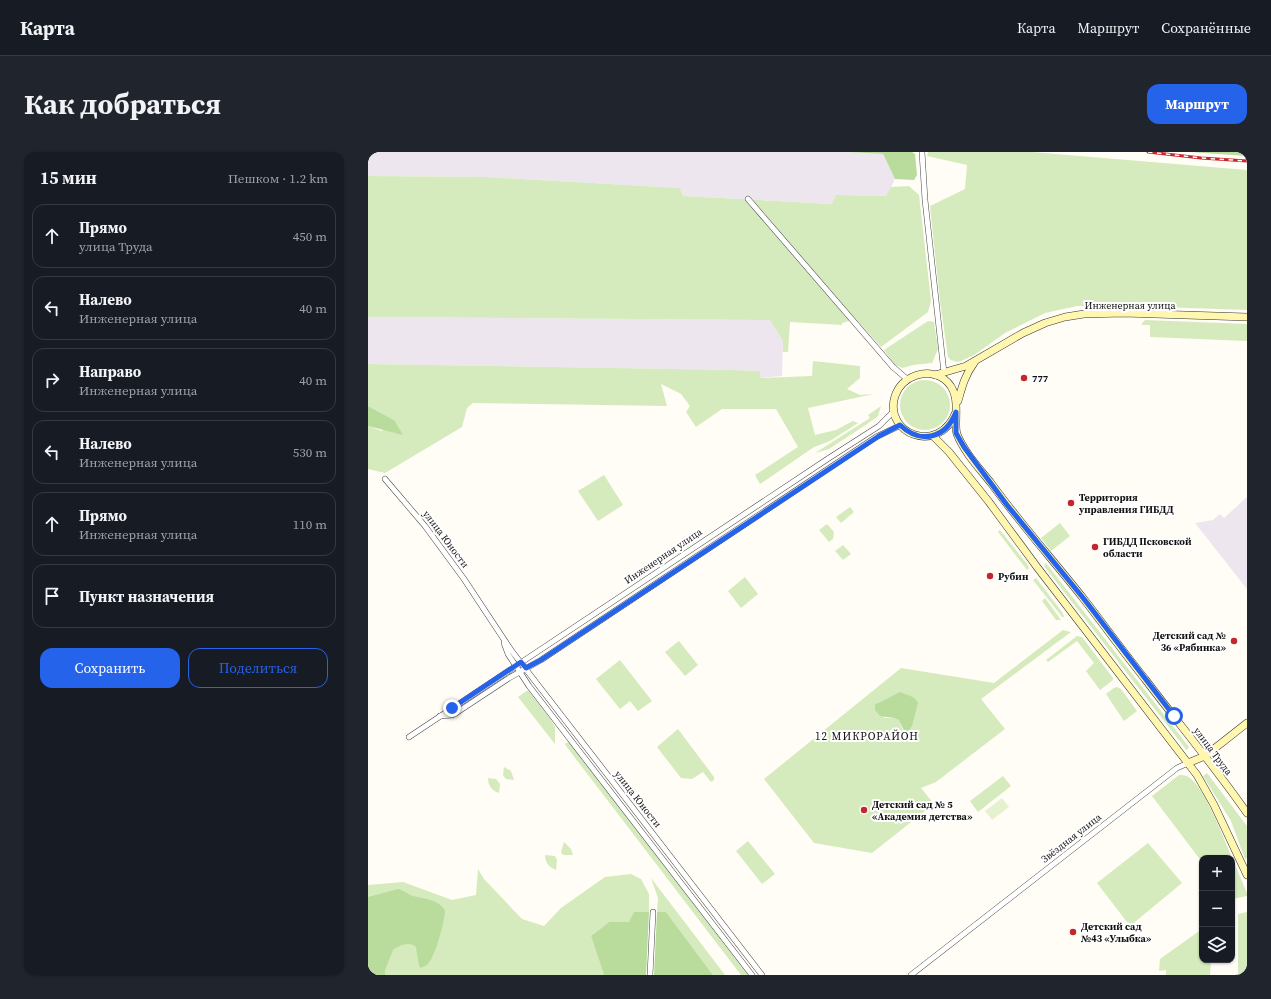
<!DOCTYPE html>
<html lang="ru">
<meta charset="utf-8">
<style>
body{margin:0;font-family:"Source Serif 4",serif;background:#20242c;color:#f1f3f6}
.controls{position:absolute;right:12px;bottom:12px;display:grid;overflow:hidden;border-radius:8px;box-shadow:0 1px 3px #0004}
.controls button{width:36px;height:36px;display:grid;place-items:center;padding:0;border:0;border-bottom:1px solid #363941;background:#171b24;color:#f1f3f6;font:20px sans-serif}
.stop{position:absolute;width:12px;height:12px;margin:-9px;border:3px solid #2563eb;border-radius:50%;background:#fff}
.stop.end{background:#2563eb;border-color:#fff;box-shadow:0 1px 4px #0008}
.list{margin:0;padding:0;list-style:none}
h2{display:flex;justify-content:space-between;align-items:center;height:52px;margin:0;padding:0 16px;font-size:17px}
h2 small{font-size:13px;font-weight:400;color:#9ea1a6}
.list li{display:grid;grid-template-columns:26px 1fr auto;gap:12px;align-items:center;box-sizing:border-box;height:64px;margin:0 8px 8px;padding:0 8px;border:1px solid #363941;border-radius:12px}
.list b{display:block;font-size:15px;white-space:nowrap}
.list p{margin:0;font-size:13px;white-space:nowrap;color:#9ea1a6}
.list em{font-size:13px;font-style:normal;color:#9ea1a6}
.actions{display:flex;gap:8px;padding:12px 16px}
.actions a{flex:1;padding:9px 0;border:1px solid #2563eb;border-radius:12px;text-align:center;font-size:14px;color:#2563eb}
.actions .main{background:#2563eb;color:#fff}
.icon{flex:none;width:22px;height:22px;fill:none;stroke:currentColor;stroke-width:2;stroke-linecap:round;stroke-linejoin:round}
.map{position:relative;flex:none;width:879px;height:823px;overflow:hidden;border-radius:12px}
header{display:flex;align-items:center;gap:24px;box-sizing:border-box;height:56px;padding:0 20px;background:#171b24;border-bottom:1px solid #363941}
header strong{font-size:19px}
nav{display:flex;gap:22px;margin-inline-start:auto;font-size:14px}
.intro{display:flex;align-items:center;justify-content:space-between;box-sizing:border-box;height:96px;padding:0 24px}
h1{margin:0;font-size:28px}
.button{padding:10px 18px;border-radius:12px;background:#2563eb;color:#fff;font-size:14px;font-weight:700}
main{display:flex;gap:24px;padding:0 24px}
aside{flex:1;background:#171b24;border-radius:12px;box-shadow:0 1px 3px #0004}
.map>svg:first-child{display:block}
</style>
<header>
<strong>Карта</strong>
<nav><a>Карта</a><a>Маршрут</a><a>Сохранённые</a></nav>
</header>
<div class="intro"><h1>Как добраться</h1><a class="button">Маршрут</a></div>
<main>
<aside>
<h2>15 мин<small>Пешком · 1.2 km</small></h2>
<ul class="list">
<li><svg class="icon" aria-label="ahead" viewBox="0 0 24 24"><path d="M12 20V5M6 11l6-6 6 6"/></svg><div><b>Прямо</b><p>улица Труда</p></div><em>450 m</em></li>
<li><svg class="icon" aria-label="left" viewBox="0 0 24 24"><path d="M17 20v-9H6M10 6l-5 5 5 5"/></svg><div><b>Налево</b><p>Инженерная улица</p></div><em>40 m</em></li>
<li><svg class="icon" aria-label="right" viewBox="0 0 24 24"><path d="M7 20v-9h11M14 6l5 5-5 5"/></svg><div><b>Направо</b><p>Инженерная улица</p></div><em>40 m</em></li>
<li><svg class="icon" aria-label="left" viewBox="0 0 24 24"><path d="M17 20v-9H6M10 6l-5 5 5 5"/></svg><div><b>Налево</b><p>Инженерная улица</p></div><em>530 m</em></li>
<li><svg class="icon" aria-label="ahead" viewBox="0 0 24 24"><path d="M12 20V5M6 11l6-6 6 6"/></svg><div><b>Прямо</b><p>Инженерная улица</p></div><em>110 m</em></li>
<li><svg class="icon" aria-label="arrive" viewBox="0 0 24 24"><path d="M6 21V4h12l-3 4 3 4H6"/></svg><div><b>Пункт назначения</b></div></li>
</ul>
<div class="actions"><a class="main">Сохранить</a><a>Поделиться</a></div>
</aside>
<div class="map">
<svg width="879" height="823" viewBox="0 0 879 823">
<rect width="100%" height="100%" fill="#fffdf5"/>
<g fill="#eee6ef">
<polygon points="0,0 480,0 515,2 527,27 519,44 468,43 465,52 315,44 312,36 117,25 0,24"/>
<polygon points="0,165 403,168 415,189 414,224 392,226 392,219 366,218 0,212"/>
<polygon points="879,345 879,437 827,371 845,368 852,362 856,366"/>
</g>
<g fill="#d5ebbd" fill-rule="evenodd">
<polygon points="560,0 664,0 879,18 879,158 790,155 709,154 677,161 637,181 606,203 593,209 589,210 583,208 580,205 572,149 562,54 597,37 599,13 559,4"/>
<polygon points="0,24 117,25 312,36 315,44 464,52 468,43 518,44 523,35 541,34 551,43 563,149 560,160 513,195 488,167 474,171 474,173 422,170 420,200 415,200 415,189 402,168 0,165"/>
<polygon points="777,168 879,172 879,189 782,185 782,173 773,173"/>
<polygon points="560,169 566,170 570,197 564,211 545,213 535,216 527,213 516,198"/>
<polygon points="445,209 492,214 492,226 479,237 492,243 506,242 440,256 447,283 468,278 485,269 490,271 462,289 446,295 392,332 387,323 430,295 408,257 354,257 328,275 318,260 322,254 313,242 293,232 299,254 105,251 99,256 94,275 17,321 0,317 0,274 14,279 26,268 0,254 0,212 366,218 392,219 392,226 444,224"/>
<circle cx="557" cy="253" r="25"/>
<polygon points="513,254 510,264 499,272 461,297 447,301 502,266 500,263"/>
<polygon points="236,323 255,353 230,369 210,339"/>
<polygon points="482,355 486,360 473,371 468,365"/>
<polygon points="692,371 702,384 683,399 673,386"/>
<polygon points="459,372 466,380 465,387 461,390 451,378"/>
<polygon points="632,378 659,412 661,416 659,418 630,380"/>
<polygon points="475,393 483,402 475,408 467,399"/>
<polygon points="678,411 821,595 820,597 818,598 817,596 676,414"/>
<polygon points="377,425 390,442 373,456 360,439"/>
<polygon points="668,426 694,460 696,464 695,466 665,428"/>
<polygon points="677,446 693,468 688,468 674,449"/>
<path d="M695,478L703,480L613,547L637,577L568,630L553,636L566,652L504,701L446,691L396,627L533,516L626,531ZM518,548L539,581L535,579L531,568L526,566H517L507,552Z"/>
<polygon points="709,484 714,485 745,526 745,528 732,538 718,519 726,511 709,489 680,510 678,508"/>
<polygon points="311,489 330,513 317,524 297,500"/>
<polygon points="252,508 284,549 270,559 262,549 252,557 228,527"/>
<polygon points="749,535 753,537 769,559 756,569 738,542 746,536"/>
<polygon points="160,538 183,568 187,575 187,592 150,545"/>
<polygon points="310,577 346,625 346,628 343,630 335,620 324,627 313,626 289,595"/>
<polygon points="200,590 202,591 380,823 373,823 198,594 197,592"/>
<polygon points="136,615 143,619 146,628 138,627 135,623"/>
<polygon points="839,621 879,674 879,706 877,707 863,669 835,624"/>
<path d="M811,623C815,623 818,623 822,626C837,637 856,687 864,706H834V710L784,644Z"/>
<polygon points="635,624 643,634 610,660 602,649"/>
<path d="M120,626L128,627L132,632L131,641C124,639 120,634 120,626Z"/>
<polygon points="380,689 407,722 394,732 368,699"/>
<polygon points="196,690 203,697 205,703 195,703 193,700"/>
<polygon points="780,691 814,731 762,774 729,731"/>
<path d="M177,703L187,704L189,708L188,718C181,715 177,711 177,703Z"/>
<polygon points="864,706 879,741 879,744 864,747"/>
<polygon points="110,717 116,727 154,767 176,774 193,756 237,725 263,722 273,727 281,742 281,760 266,760 262,770 241,770 223,784 236,823 0,823 0,733 35,730 84,748 108,743"/>
<polygon points="283,726 357,823 345,823 298,760 289,760 290,746"/>
<polygon points="879,760 879,823 870,823 870,762"/>
<polygon points="834,777 834,808 843,808 842,823 798,823 798,818 791,819 792,807"/>
</g>
<g fill="#b9dc9c">
<polygon points="480,0 544,0 547,2 549,23 546,28 527,27 515,2"/>
<polygon points="822,0 879,0 879,4"/>
<polygon points="0,254 26,268 35,283 0,274"/>
<path d="M532,540C539,543 547,544 550,551L544,574L539,581H537L531,568L526,566L512,564L507,558V552C516,549 523,544 532,540Z"/>
<path d="M30,737C36,738 39,742 45,744C57,747 69,747 77,758C77,769 67,806 59,813C58,814 54,815 53,816L51,814L48,795C42,789 31,793 25,798L17,818V823H0V745Z"/>
<polygon points="266,760 281,760 278,823 236,823 223,784 241,770 261,770"/>
<polygon points="289,760 298,760 345,823 286,823"/>
</g>
<polygon fill="#e6f2cf" points="634,646 641,655 624,668 617,659"/>
<g fill="none" stroke-linecap="round" stroke-linejoin="round">
<defs>
<g id="street">
<polyline points="554,0 557,48 576,221"/>
<polyline points="380,47 525,215 539,227"/>
<polyline points="17,327 57,374 96,427 143,498 394,823"/>
<polyline points="136,491 140,502 161,534 384,823"/>
<polyline points="72,564 84,563 88,561 141,526 173,508 508,285 533,273"/>
<polyline points="41,585 461,306 511,274 526,259"/>
<polyline points="282,823 285,760"/>
<polyline points="543,823 809,616 820,611"/>
</g>
<g id="secondary">
<polyline points="567,223 598,214 655,181 677,171 697,165 716,162 756,161 879,165"/>
<path d="M590,249C594,235 597,223 606,211"/>
<path d="M588,260C571,304 515,282 527,244C534,224 559,215 576,227C591,238 588,256 588,272C588,275 588,279 589,282C596,300 611,316 623,331C652,371 685,408 715,446C736,473 756,501 777,527C811,572 847,615 879,661"/>
<polyline points="565,284 581,300 621,350 669,415 829,623 846,653 879,723"/>
<polyline points="820,611 837,604 879,571"/>
</g>
</defs>
<use href="#street" stroke="#444" stroke-width="6"/>
<use href="#secondary" stroke="#333" stroke-width="8"/>
<use href="#street" stroke="#fff" stroke-width="5"/>
<use href="#secondary" stroke="#fff6b0" stroke-width="7"/>
<defs>
<polyline id="rail" points="780,0 833,6 879,9"/>
</defs>
<use href="#rail" stroke="#c4262e" stroke-width="3"/>
<use href="#rail" stroke="#fff" stroke-width="1.5" stroke-dasharray="4.5" stroke-linecap="butt"/>
</g>
<g fill="none" stroke-linecap="round" stroke-linejoin="round">
<path stroke="#2563eb" stroke-width="5" d="M84,556L153,510L158,516L173,508L511,284L532,273C553,293 578,286 588,260V281L596,295L639,353L716,447L806,564"/>
</g>
<g fill="#c4262e" stroke="#fff" stroke-width="1.5">
<circle cx="656" cy="226" r="4"/>
<circle cx="703" cy="351" r="4"/>
<circle cx="727" cy="395" r="4"/>
<circle cx="622" cy="424" r="4"/>
<circle cx="866" cy="489" r="4"/>
<circle cx="496" cy="658" r="4"/>
<circle cx="705" cy="780" r="4"/>
</g>
<g text-anchor="middle" dominant-baseline="central" stroke-width="4" stroke-linejoin="round" paint-order="stroke">
<g font-size="10" fill="#111" stroke="#fff">
<text x="762" y="153">Инженерная улица</text>
<text transform="translate(78 387) rotate(53)">улица Юности</text>
<text transform="translate(295 404) rotate(-34)">Инженерная улица</text>
<text transform="translate(845 599) rotate(53)">улица Труда</text>
<text transform="translate(270 647) rotate(52)">улица Юности</text>
<text transform="translate(703 686) rotate(-38)">Звёздная улица</text>
</g>
<g font-size="10" font-weight="bold" fill="#111" stroke="#fff" text-anchor="start">
<text x="664" y="226">777</text>
<text x="711" y="345">Территория<tspan x="711" dy="12">управления ГИБДД</tspan></text>
<text x="735" y="389">ГИБДД Псковской<tspan x="735" dy="12">области</tspan></text>
<text x="630" y="424">Рубин</text>
<text x="858" y="483" text-anchor="end">Детский сад №<tspan x="858" dy="12">36 «Рябинка»</tspan></text>
<text x="504" y="652">Детский сад № 5<tspan x="504" dy="12">«Академия детства»</tspan></text>
<text x="713" y="774">Детский сад<tspan x="713" dy="12">№43 «Улыбка»</tspan></text>
</g>
<g font-size="11" letter-spacing="1" fill="#111" stroke="#fff">
<text x="499" y="584">12 МИКРОРАЙОН</text>
</g>
</g>
</svg>
<div class="controls">
<button>+</button>
<button>−</button>
<button><svg class="icon" aria-label="layers" viewBox="0 0 24 24"><path d="M12 4l9 5-9 5-9-5zM3 14l9 5 9-5"/></svg></button>
</div>
<div class="stop" style="left:806px;top:564px"></div>
<div class="stop end" style="left:84px;top:556px"></div>
</div>
</main>
